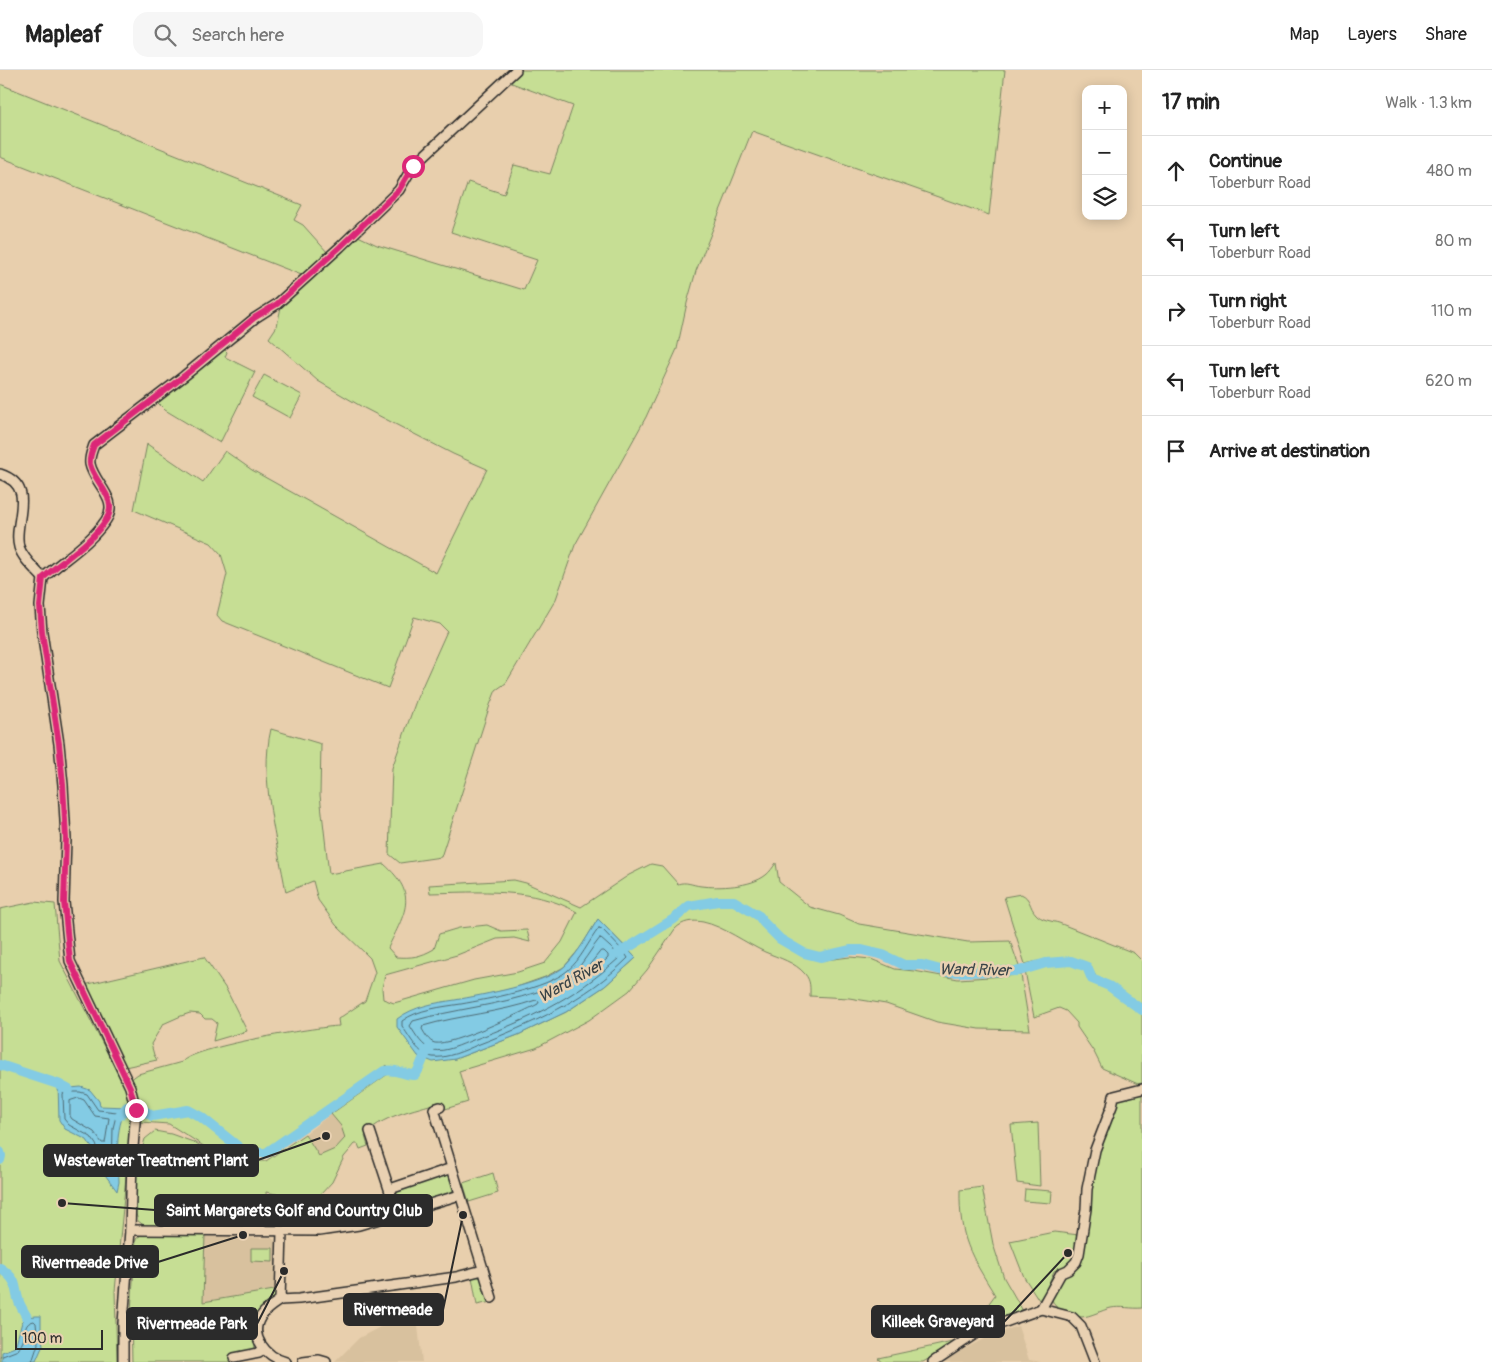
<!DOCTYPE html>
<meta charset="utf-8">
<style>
body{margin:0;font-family:Pangolin,sans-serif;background:#f6f6f6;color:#222}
.controls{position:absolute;right:15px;top:15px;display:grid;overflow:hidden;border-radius:10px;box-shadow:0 2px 12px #0003}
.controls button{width:45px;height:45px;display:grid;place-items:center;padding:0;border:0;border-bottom:1px solid #e0e0e0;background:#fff;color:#222;font:25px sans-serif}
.scale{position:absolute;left:15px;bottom:12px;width:88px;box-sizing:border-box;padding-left:5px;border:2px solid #2b2b2b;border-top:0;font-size:14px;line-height:18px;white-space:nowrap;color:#2b2b2b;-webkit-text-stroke:4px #e9d1b2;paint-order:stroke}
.stop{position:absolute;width:15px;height:15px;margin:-11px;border:4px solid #db2777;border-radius:50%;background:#fff}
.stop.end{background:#db2777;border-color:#fff;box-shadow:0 1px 5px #0008}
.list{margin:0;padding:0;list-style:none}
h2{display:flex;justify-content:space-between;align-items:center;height:65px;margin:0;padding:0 20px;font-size:21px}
h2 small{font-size:16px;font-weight:400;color:#767676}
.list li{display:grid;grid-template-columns:32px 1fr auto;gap:15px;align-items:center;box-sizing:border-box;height:70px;padding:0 20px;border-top:1px solid #e0e0e0}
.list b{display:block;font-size:19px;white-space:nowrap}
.list p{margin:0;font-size:16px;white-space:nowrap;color:#767676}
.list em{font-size:16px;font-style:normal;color:#767676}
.icon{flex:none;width:28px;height:28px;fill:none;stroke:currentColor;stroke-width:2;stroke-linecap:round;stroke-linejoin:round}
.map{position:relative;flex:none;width:1142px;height:1292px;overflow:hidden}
header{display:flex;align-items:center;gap:30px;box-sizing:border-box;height:70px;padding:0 25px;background:#fff;border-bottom:1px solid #e0e0e0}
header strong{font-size:24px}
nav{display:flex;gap:28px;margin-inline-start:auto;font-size:18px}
.search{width:350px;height:45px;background:#f6f6f6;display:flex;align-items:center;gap:12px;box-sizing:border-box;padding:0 18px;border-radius:15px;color:#767676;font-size:19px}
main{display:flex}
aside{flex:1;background:#fff}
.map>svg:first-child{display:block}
</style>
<header>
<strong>Mapleaf</strong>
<div class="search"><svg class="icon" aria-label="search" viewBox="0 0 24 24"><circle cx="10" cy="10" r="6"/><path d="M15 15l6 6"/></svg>Search here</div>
<nav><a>Map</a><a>Layers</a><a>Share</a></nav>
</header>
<main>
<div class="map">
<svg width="1142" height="1292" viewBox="0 0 1142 1292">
<rect width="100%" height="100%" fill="#e8cfad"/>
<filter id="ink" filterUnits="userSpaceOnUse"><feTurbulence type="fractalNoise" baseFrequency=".02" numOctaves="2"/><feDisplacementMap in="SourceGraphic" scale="10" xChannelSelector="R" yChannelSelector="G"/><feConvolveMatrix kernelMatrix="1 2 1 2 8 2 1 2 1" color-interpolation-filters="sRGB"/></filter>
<g filter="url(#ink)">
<g fill="#d8c19e">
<polygon points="331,1044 341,1056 346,1068 335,1079 318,1087 305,1064"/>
<polygon points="205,1167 272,1168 276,1172 274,1220 203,1232"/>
<polygon points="417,1247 422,1292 335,1292 359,1268 380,1257"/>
<polygon points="1018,1256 1029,1290 1041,1292 941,1292 987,1267"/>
</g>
<g fill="#c6de94" stroke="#788460" fill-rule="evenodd">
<polygon points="522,0 1005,0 989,145 752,61 696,201 687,233 677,279 646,347 575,475 556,529 506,613 496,620 490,635 441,787 400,793 389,784 392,698 417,628 447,561 440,554 414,547 388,618 222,551 217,545 227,504 221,484 211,473 134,440 147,374 203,412 225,381 252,400 436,503 487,399 453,384 364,338 318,311 269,268 277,256 281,237 358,166 377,175 524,220 537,190 451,162 468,112 504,124 514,95 550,104 573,36 509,12"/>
<polygon points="0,14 302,135 294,150 303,155 328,183 304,206 0,87"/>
<polygon points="223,278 227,282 225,287 255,302 220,373 165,340 158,333"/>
<polygon points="264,305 302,325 290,348 252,327"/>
<path d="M271,659L321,674L320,725L329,804L384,794C419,825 405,842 388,878L396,887C412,888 420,887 434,879L439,864L459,858L487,855L501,861L527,860L530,872L514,868L497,869L457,885L385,905L382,918L383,929L394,933L474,910L518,902L545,893L562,872L577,842C533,817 479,822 430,823L429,815L514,810L526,813L581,837L629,805L651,794L662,796L678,814C686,811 692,815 701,816C719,818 751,817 766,805C770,802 773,797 776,793L779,812L810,837L839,845L859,854L968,872L1010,871L1020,899L976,898L949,900L920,894H906L897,891L873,880H838L820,884L806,881L779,864L775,868L804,885L825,890L850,887L871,889L895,899L914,901L958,909L1021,905L1030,960L979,959L937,952L886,934L849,928L810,926C810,918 811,911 805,904C795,892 779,888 765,882C747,874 723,856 703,852C692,850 683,851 675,859L647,900L629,921L589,950L536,978L459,1001L468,1032L442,1040L439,1032C416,1040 378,1046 365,1066L368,1076L360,1079L358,1074H355L344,1087L332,1112L320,1125L302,1129L266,1122L267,1156H145L138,1151L136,1144V1100L145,1069L155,1061L171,1064L196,1073L222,1090L229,1092L266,1091L305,1064L319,1086L335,1079L345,1068L341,1056L331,1044L388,1004L387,995L372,1008L263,1082L262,1087L233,1090L224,1089L169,1054L140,1052L138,1035L130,1010L138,1004L182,992C192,977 316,957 339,956L338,949L365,931L375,902L370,888L336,855L318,830L313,811L286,822C277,771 259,710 271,659ZM598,849L636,888L605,916L566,942L518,965L455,989L423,988L418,986L480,926L514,918L545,907L564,897L581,877Z"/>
<path d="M1021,824C1031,828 1029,837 1036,844C1041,850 1052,851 1059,853L1134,883L1142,891V935L1110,914L1097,908L1088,893C1064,886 1050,888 1025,894L1004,827Z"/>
<polygon points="34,832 55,834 60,891 130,1027 132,1044 115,1221 117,1292 0,1292 0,839"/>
<polygon points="204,887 226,919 247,961 213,971 217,953 212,949 205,949 200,944 190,943 181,946 163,954 151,974 154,985 157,990 125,997 84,915"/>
<polygon points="1071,892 1087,898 1091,911 1108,918 1142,943 1142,1013 1138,1014 1102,998 1094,982 1077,957 1077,953 1066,941 1059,938 1034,947 1025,901 1047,894"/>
<path d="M1142,1022V1238C1132,1239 1121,1236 1111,1238C1102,1240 1090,1247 1081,1247C1076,1246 1070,1243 1066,1242C1038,1233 1059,1210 1074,1200C1079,1172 1102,1042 1120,1029C1124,1026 1137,1024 1142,1022Z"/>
<polygon points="1038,1053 1040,1116 1017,1113 1011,1055"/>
<polygon points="493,1103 498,1123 469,1132 463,1113"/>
<path d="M446,1104L452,1107L454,1119L452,1122L408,1136H404C398,1132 395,1128 398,1121Z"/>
<path d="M982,1117L993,1174L1004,1208L1023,1241L1007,1245L923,1292H883L878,1288L962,1270L995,1225C971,1186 959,1168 960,1120Z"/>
<polygon points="1025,1119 1052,1121 1051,1133 1024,1131"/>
<polygon points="1054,1162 1079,1165 1076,1175 1075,1188 1067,1197 1054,1201 1045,1222 1039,1230 1024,1207 1010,1171"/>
<polygon points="142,1164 205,1164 203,1232 274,1220 276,1227 259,1243 256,1243 250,1260 254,1261 255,1280 232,1283 233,1292 132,1292 131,1241 136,1169"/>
<polygon points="251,1178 273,1178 273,1192 251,1191"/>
<polygon points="477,1206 482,1209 491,1232 477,1235 472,1207"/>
</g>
<g fill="#83cbe4" stroke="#608b9a">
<path d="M598,849L636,888L605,916L566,942L518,965L455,989L433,992L418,986L397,957V949C414,936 435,933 455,930C481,925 546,914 565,896C579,882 588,865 598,849Z"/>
<path d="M58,1014L70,1018L81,1017L90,1020L99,1031L100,1036L127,1037C114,1060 118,1086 119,1112L117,1121L103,1102L94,1081L87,1070L65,1059L59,1050Z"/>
<polygon points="36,1246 41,1246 41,1260 43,1275 36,1291 2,1292 2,1282 15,1277 22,1252 27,1247"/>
</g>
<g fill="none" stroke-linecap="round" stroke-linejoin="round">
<g stroke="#4e6b75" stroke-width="1">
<path d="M599,858L602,859L624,882L628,888C586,930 532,954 477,975C466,980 446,989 433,987C418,985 410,967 402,956V951C418,939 442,937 461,934C489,929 545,919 567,901C581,890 588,872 599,858Z"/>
<path d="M600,868L619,885V888C575,928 528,950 473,970C462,974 445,983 433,980C422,977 416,965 410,956L413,951C454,939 496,936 537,922C548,918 563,913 572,905C583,894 590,880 600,868Z"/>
<polygon points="601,881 604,881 608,885 608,888 594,901 586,904 585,901"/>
<path d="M536,930L539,931L538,934C521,943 451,976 435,973C429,972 425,964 422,959L423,956C460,945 499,943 536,930Z"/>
<polygon points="66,1022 80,1022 87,1024 98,1040 117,1042 113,1058 112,1102 110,1102 108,1100 99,1079 91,1067 69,1055 64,1049 63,1024"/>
<polygon points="79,1028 84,1030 95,1046 109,1048 105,1073 102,1073 94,1062 72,1049 70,1046 70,1031"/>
<path d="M0,1287L18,1280C20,1277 23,1272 24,1268C26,1260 24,1253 34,1251L36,1253L38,1274L32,1292"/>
</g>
<g stroke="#83cbe4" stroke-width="10">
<polyline points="618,884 674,849 689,836 718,831 734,831 759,846 764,853 780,869 804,883 820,887 851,880 862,880 883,885 904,895 922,895 948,902 1019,901 1046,893 1071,891 1087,897 1092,909 1109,916 1142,940"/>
<polyline points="0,995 58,1014 69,1020"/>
<path d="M119,1046L127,1037L138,1036L152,1046L188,1040L201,1047L246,1083H266L384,1001C396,998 404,1005 415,1005C422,997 422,985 430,978"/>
<polyline points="0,1082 1,1086 0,1090"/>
<path d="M0,1198C19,1211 13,1214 19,1232C21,1237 24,1242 27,1247"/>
</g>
<defs>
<g id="minor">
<path d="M0,404C39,417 12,452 19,477C23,489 35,499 43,508"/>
<polyline points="440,1037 434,1039 492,1228"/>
<polyline points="370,1061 397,1143"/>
<polyline points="390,1119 452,1098"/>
<polyline points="130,1160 319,1161 359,1155 460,1125"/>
<polyline points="282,1162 280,1230 299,1229 456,1207 483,1200"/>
<path d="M280,1230C274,1234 266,1239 262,1245C247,1265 266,1287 286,1292"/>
<polyline points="1041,1239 1061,1203 1068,1200 1076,1192 1079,1184 1086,1139 1087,1119 1095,1080 1112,1036 1114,1026 1142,1019"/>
<polyline points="234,1288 259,1283 263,1279"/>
<path d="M123,1292V1253L130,1160L132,1090L136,1040L130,1017L70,891L64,832L66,769L63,715L59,674L42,562L40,536L43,508C64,489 90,474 106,450C120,429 94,414 90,394C89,387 92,381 94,375L184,306L255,248L277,234L340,177L399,120L413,96L516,0"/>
<polyline points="303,1292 319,1290 326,1292"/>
<polyline points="933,1292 978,1262 1041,1239 1072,1247 1081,1256 1095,1292"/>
</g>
</defs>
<use href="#minor" stroke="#2b2b2b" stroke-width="12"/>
<use href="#minor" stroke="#e9d1b2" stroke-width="9"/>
</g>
</g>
<g fill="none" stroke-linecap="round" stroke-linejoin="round" filter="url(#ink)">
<path stroke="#db2777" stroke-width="6" d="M136,1040L130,1017L70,891L64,832L66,769L63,714L59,674L42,562L40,536L43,508C64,489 90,474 106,450C120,429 94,413 90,394C89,387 92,381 94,375L184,306L254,248L277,234L340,177L399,120L413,96"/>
</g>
<g text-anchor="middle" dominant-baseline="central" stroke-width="5" stroke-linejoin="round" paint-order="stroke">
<g font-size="16" font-style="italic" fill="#384347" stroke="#e9d1b2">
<text transform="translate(975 900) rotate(1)">Ward River</text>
<text transform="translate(571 911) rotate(-29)">Ward River</text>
</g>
</g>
<path fill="none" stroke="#2b2b2b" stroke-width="2" d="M326 1066L258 1090M62 1133L155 1140M243 1165L158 1192M463 1145L443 1240M1068 1183L1004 1252M284 1201L257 1254"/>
<g fill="#2b2b2b" stroke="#e9d1b2" stroke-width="2">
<circle cx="326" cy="1066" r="5"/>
<circle cx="62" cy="1133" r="5"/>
<circle cx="243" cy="1165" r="5"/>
<circle cx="463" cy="1145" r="5"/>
<circle cx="1068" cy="1183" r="5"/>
<circle cx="284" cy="1201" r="5"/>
</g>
<g fill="#2b2b2b" stroke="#2b2b2b" stroke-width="2">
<rect x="44" y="1075" width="214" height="31" rx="5"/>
<rect x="155" y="1125" width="277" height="31" rx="5"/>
<rect x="22" y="1176" width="136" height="31" rx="5"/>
<rect x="344" y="1224" width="99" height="31" rx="5"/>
<rect x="872" y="1236" width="132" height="31" rx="5"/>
<rect x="127" y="1238" width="130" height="31" rx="5"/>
</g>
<g font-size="16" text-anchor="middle" font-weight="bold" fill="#fff">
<text x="151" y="1096">Wastewater Treatment Plant</text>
<text x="294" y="1146">Saint Margarets Golf and Country Club</text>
<text x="90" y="1198">Rivermeade Drive</text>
<text x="393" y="1245">Rivermeade</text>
<text x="938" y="1257">Killeek Graveyard</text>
<text x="192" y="1259">Rivermeade Park</text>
</g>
</svg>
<div class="controls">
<button>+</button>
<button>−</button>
<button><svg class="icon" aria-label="layers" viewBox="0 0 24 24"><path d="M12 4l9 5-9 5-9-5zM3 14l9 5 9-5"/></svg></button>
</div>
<div class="scale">100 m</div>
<div class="stop" style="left:413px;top:96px"></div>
<div class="stop end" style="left:136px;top:1040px"></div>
</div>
<aside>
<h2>17 min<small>Walk · 1.3 km</small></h2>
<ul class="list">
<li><svg class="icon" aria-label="ahead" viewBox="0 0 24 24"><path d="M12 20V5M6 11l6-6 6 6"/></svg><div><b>Continue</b><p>Toberburr Road</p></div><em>480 m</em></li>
<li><svg class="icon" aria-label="left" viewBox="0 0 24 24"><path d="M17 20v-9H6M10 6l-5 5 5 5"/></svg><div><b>Turn left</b><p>Toberburr Road</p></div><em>80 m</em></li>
<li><svg class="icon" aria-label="right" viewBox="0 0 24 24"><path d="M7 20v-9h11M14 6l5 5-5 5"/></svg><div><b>Turn right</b><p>Toberburr Road</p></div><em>110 m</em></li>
<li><svg class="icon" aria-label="left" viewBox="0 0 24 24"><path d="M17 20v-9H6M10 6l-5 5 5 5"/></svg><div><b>Turn left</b><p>Toberburr Road</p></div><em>620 m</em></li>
<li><svg class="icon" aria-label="arrive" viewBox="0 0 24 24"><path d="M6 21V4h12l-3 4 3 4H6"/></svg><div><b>Arrive at destination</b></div></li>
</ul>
</aside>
</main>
